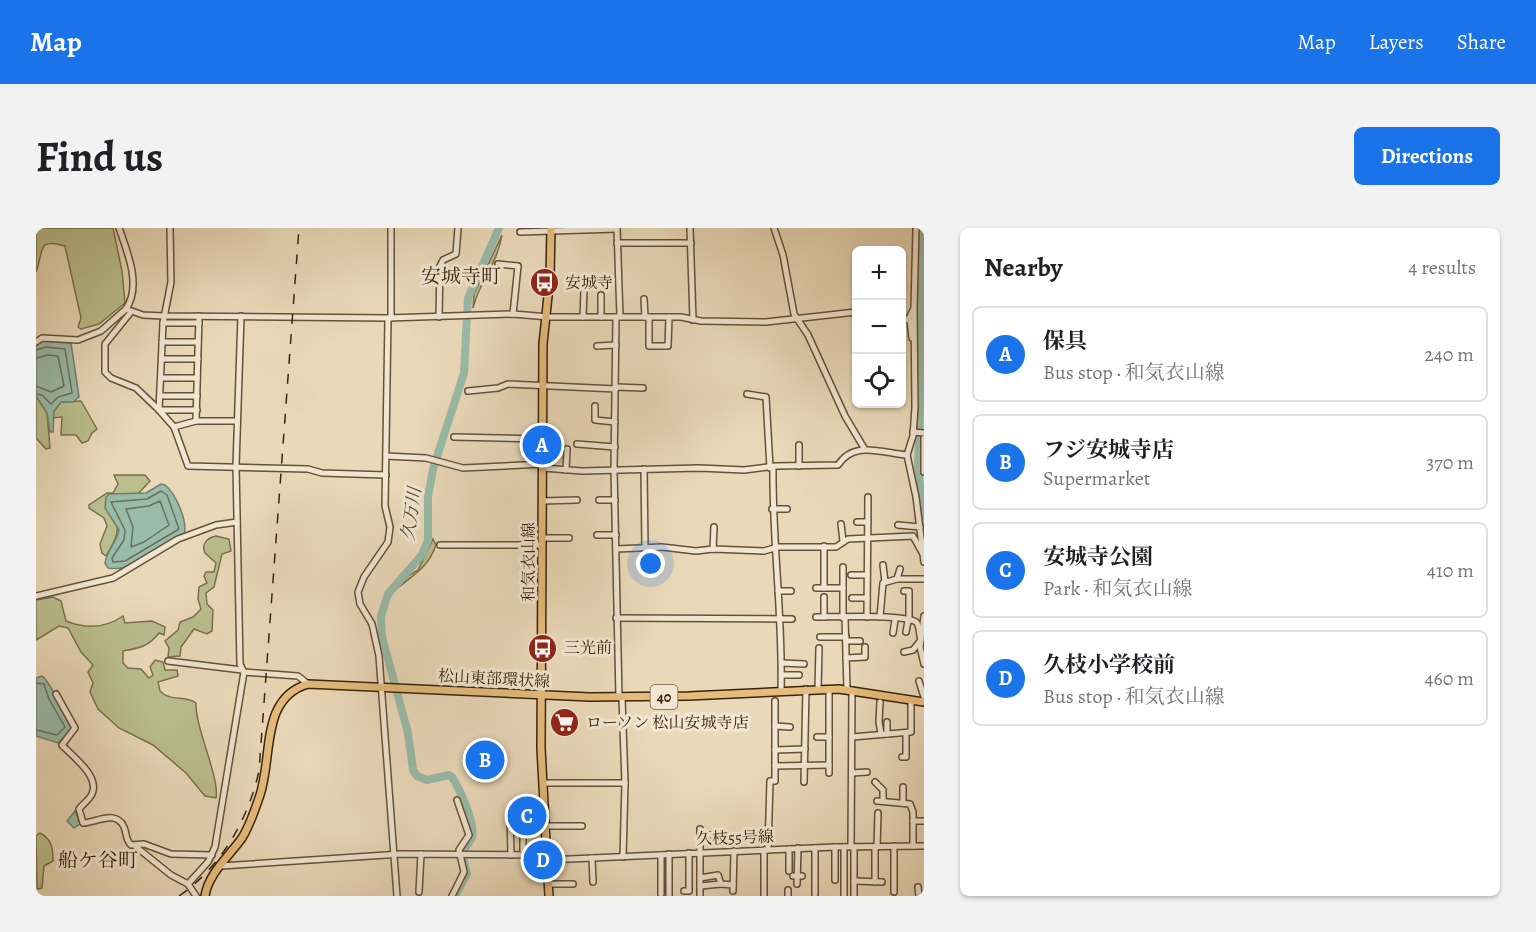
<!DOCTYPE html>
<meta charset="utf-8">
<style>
body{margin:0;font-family:Alegreya,"Noto Serif JP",serif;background:#f2f2f2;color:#202124}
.controls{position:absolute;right:18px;top:18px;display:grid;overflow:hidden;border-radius:9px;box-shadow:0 2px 4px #0004}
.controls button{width:54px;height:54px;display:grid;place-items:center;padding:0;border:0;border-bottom:2px solid #e0e0e0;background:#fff;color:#202124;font:30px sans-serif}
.you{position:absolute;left:615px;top:336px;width:21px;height:21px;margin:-15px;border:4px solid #fff;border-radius:50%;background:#1a73e8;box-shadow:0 0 0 9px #1a73e833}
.badge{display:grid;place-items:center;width:39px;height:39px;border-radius:50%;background:#1a73e8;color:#fff;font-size:20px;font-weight:700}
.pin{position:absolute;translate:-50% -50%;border:3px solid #fff;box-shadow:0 2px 6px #0006}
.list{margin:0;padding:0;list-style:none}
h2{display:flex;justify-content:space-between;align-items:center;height:78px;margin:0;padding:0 24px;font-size:26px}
h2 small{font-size:20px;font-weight:400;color:#757577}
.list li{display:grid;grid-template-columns:39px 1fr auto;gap:18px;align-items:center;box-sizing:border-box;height:96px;margin:0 12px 12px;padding:0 12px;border:2px solid #e0e0e0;border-radius:9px}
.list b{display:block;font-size:22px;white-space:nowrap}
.list p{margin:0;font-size:20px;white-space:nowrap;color:#757577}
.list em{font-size:20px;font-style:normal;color:#757577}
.icon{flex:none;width:33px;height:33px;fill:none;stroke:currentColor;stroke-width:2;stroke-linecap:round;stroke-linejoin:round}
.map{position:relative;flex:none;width:888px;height:668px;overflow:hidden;border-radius:9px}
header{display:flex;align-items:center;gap:36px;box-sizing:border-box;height:84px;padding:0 30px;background:#1a73e8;color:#fff}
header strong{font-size:28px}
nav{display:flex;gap:33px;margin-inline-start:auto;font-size:21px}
.intro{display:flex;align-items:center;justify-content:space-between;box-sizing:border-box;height:144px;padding:0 36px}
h1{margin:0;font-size:42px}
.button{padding:15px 27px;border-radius:9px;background:#1a73e8;color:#fff;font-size:21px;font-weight:700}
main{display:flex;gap:36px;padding:0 36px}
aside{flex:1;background:#fff;border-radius:9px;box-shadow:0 2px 4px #0004}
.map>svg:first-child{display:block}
</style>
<header>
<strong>Map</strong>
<nav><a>Map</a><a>Layers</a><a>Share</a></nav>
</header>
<div class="intro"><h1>Find us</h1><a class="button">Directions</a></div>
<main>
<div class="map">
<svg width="888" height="668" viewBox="0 0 888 668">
<rect width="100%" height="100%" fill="#ead9b9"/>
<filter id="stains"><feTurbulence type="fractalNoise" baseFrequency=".00333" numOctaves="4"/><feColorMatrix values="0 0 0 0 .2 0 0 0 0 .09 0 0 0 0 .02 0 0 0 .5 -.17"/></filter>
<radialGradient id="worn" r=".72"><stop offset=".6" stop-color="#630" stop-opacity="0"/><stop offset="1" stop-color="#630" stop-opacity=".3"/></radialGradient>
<g fill="#babe8d" stroke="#7a714d" stroke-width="1.5">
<path d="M0,0H77L86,43L89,75L63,96L45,101L42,99L45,90L29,18C0,9 8,24 0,44Z"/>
<path d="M466,7C461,37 444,52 437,80L438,66Z"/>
<polygon points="0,168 11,185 14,220 10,221 0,210"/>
<polygon points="45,173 61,201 56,205 52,213 46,215 40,207 25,207 26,189 16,190 18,183 25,174"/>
<path d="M78,247H109L114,253L101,267L73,266C81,297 88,300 70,328L66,325L64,316L71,298L68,290L53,280V277L71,265H77L82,256Z"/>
<path d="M180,308L193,311L195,323L186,326L178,359L170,365L171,376L177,382L176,403L171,406L158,401L145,419L144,428L132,429L133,420L129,413L142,402L144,394L157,389L165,381L162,371L163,359L171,355L168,348L170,344H178L180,335L169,325C165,316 171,310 180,308Z"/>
<path d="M397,311L400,317C393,338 379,346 363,359L372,348L382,342Z"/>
<path d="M17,369L25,373L30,393C50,401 70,400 87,388L89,395L116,393L129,399L128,407L123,405C112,419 103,420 87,423V435L92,440L105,441L113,450L117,447L114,439L119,432L127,434L129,442H141L142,448L122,454L124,463C134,474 150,467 160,475C159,500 184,550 180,570L169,568L150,545L117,517L83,500L62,481L54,464L57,455L52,444L57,437L45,424L32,400L23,398L0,412V372Z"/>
<path d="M4,605C16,611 17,621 17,633L8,638L6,660L1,661L0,608Z"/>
</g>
<g fill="#99bba9" stroke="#737f6b" stroke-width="1.5">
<polygon points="7,113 35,115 43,169 37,174 25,174 18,183 17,204 14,204 11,185 0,168 0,117"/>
<path d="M125,256L129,257C140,266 152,293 148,307C123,315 101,345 72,340L69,335C71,322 81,314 83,302L69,280L70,269L73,266L110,265Z"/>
<path d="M6,448C11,450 35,494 36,502L22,515L0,508V450Z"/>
<polygon points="39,583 44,596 38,600 31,593"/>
</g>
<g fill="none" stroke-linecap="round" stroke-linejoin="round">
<g stroke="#6a705b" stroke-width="1.5">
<polyline points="0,122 10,119 29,121 36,165 22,169 15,176 6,167 0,166"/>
<polyline points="0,130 12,127 22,128 28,158 15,164 0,158"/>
<polygon points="125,263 131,267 143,301 89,333 77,334 76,330 88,312 89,302 75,274 111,271"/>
<polygon points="124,273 133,297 108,314 95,319 97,299 90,281 113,278"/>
<polyline points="0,455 8,456 13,471 29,499 21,507 0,502"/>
</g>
<g stroke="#99bba9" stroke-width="8">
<polyline points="884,0 885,150 882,239 888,293"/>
<path d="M419,668L431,646L426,625C428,619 434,615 436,609C440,596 423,560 416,549L413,547L391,552L381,548L377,542L372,505L346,409L345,388L352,366L386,327L392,312V269L397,241L428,145L432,70L463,0"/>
</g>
<defs>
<g id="minor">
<path d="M83,0C91,23 106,58 90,81"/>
<polyline points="355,0 355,90"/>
<polyline points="581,0 584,89"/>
<polyline points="654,0 657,92"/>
<polyline points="738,0 747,27 758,86 772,107 809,188 828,220"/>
<polyline points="484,4 581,1"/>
<polyline points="581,15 655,15"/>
<polyline points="462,36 482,38 477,86"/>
<polyline points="565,67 565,89"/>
<polyline points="608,71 609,89"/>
<polyline points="878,80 879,179 877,208 871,227 880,269 888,334"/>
<polyline points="95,84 69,116 69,144 75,150 100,160 123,182 138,199 152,238 272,241 286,245 350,247"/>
<polyline points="163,88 160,193 200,193"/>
<polyline points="205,88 200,238 204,436 208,444 262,448 272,456"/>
<polyline points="403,89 404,38 407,32 420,26 422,0"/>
<polyline points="547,89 548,62"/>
<polyline points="580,89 578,242 583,469"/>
<polyline points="613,89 613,118 632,118 633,89"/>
<polyline points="866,89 874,93 876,110"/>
<polyline points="352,90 349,278 354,299 352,314 328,349 322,364 324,376 336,396 343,428 361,668"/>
<polyline points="873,90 878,80 880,0"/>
<polyline points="127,95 163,95"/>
<polyline points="0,114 6,110 42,112 65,103 90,81 107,87 128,88 352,90 477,86 513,89 645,89 665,93 730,94 820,84"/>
<polyline points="126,114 162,114"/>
<polyline points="561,118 580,117"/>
<polyline points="126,131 162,131"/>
<polyline points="125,150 161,150"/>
<polyline points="580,159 607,160"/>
<polyline points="432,163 462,160 472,156 580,161"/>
<polyline points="711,166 730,169 734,240"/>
<polyline points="124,168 161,168"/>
<polyline points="559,178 559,192 579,194"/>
<polyline points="123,182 127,95 135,54 134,0"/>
<polyline points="123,182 161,182"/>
<polyline points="138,199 160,193"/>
<polyline points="877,204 888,205"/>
<polyline points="418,209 507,211"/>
<polyline points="888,210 888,244"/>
<polyline points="541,216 579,219"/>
<polyline points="763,217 763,238"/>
<polyline points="350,228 390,230 427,240 507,236"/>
<path d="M737,239C736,313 747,387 745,462"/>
<path d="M507,240L546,243L663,240L708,242L739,238L802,237C818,212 846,225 871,227"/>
<polyline points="608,241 609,319"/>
<polyline points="530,242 531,221"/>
<polyline points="563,272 579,272"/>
<polyline points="506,273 541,272"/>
<polyline points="736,281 751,281"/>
<polyline points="821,294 832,294"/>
<polyline points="805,296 807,313"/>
<polyline points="862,297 884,299"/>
<polyline points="561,307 580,307"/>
<polyline points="506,310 533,310"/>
<polyline points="404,317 506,317"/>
<polyline points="580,321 626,319 660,323 677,321 728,323 742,319 800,319 812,311 877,308 887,326"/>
<polyline points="677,321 678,299"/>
<polyline points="847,337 849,354"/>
<polyline points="807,339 807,390"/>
<polyline points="815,347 831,347"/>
<polyline points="861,351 864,341"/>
<polyline points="780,360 807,360"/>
<polyline points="788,360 788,318"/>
<polyline points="742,363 755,363"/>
<polyline points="868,363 873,363 873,393"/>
<polyline points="0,368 77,350 142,311 180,297 201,294"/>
<polyline points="788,369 788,389"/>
<polyline points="816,370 831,370"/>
<polyline points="888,388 884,419 888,436"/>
<path d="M780,389C797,389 869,386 880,394C884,397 883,407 885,412L877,422L868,424"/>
<polyline points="831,389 832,269"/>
<polyline points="844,389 847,355 861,351 888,351"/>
<polyline points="580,390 756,391"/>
<polyline points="809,390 811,461"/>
<polyline points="870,404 872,393"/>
<polyline points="857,405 859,392"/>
<polyline points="784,409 810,409"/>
<polyline points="810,413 824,413"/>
<polyline points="810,430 829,429 829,419"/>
<polyline points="132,433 206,442"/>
<polyline points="746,435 768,436"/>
<polyline points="746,447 763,447"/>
<polyline points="883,453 888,469"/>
<polyline points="782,461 783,420"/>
<polyline points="793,461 793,545"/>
<path d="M20,466L39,500L26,517C37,529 64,548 56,566C53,572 47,576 43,581L47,595C59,595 80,581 88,599C91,606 89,611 95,617L108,616L135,626L176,627"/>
<polyline points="586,470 589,555 587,629"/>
<polyline points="844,474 843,494 845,506"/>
<polyline points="851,494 851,506"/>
<polyline points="739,498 754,499"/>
<polyline points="781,509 793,509"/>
<polyline points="816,509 875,504 875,473"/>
<polyline points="739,522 769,521"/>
<polyline points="866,529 870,529 870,505"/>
<polyline points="739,538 793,537"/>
<polyline points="816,545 831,544"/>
<polyline points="768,554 770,461"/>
<polyline points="839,554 847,562 847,573"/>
<polyline points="507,555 589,555"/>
<polyline points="867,559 867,575"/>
<polyline points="841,573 874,576 877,584 877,618"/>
<polyline points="474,587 475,627"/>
<polyline points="877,593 888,593"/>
<polyline points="487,597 487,627"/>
<polyline points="510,598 546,598"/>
<polyline points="664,601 664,668"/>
<polyline points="664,607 675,607"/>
<polyline points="99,618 135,647 152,656"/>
<polyline points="858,618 858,664"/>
<polyline points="808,619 808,668"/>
<polyline points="815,619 816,462"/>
<polyline points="839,619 839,654"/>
<polyline points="841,619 842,585"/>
<polyline points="728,622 728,668"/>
<polyline points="732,622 734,553 739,553 739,473"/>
<polyline points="633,626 633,668"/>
<polyline points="625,627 625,666"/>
<polyline points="556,630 557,654"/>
<polyline points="512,632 799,619 888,618"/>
<polyline points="185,638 365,626 511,627"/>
<polyline points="753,643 753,621"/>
<polyline points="757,648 766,648"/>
<polyline points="664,650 682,647 685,656 697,657"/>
<polyline points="799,652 799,619"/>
<polyline points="818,653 846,654"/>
<polyline points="512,656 537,656"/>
<polyline points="761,656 762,620"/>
<polyline points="664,658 685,656"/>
<polyline points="882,659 883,668"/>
<polyline points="648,663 653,663 653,625"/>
<polyline points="697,663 698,623"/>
<polyline points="383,664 385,626"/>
<polyline points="779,666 779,620"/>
<polyline points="160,668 152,656 172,634 179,619 208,444"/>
<polyline points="416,668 428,644 423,622 433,607 421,572"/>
<polyline points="752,668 752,662"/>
<polyline points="818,668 818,619"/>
</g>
<g id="major">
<path d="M169,668C172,646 194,627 206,610C214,597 219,582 224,567C237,528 224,470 272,456L554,469L653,468L803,461L888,474"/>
<polyline points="513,668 505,520 507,116 514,49 515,0"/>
</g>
</defs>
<use href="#minor" stroke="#665138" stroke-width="8"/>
<use href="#major" stroke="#3a240d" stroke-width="10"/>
<use href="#minor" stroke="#f1e6d2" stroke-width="5"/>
<use href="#major" stroke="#e5bc7c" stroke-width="7"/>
<path stroke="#3a240d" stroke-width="1.5" stroke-dasharray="10 10" stroke-linecap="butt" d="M143,668C185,639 212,592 223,543L263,0"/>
</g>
<defs>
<symbol id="bus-disc" viewBox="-11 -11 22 22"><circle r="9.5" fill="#8f2418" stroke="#f1e6d2"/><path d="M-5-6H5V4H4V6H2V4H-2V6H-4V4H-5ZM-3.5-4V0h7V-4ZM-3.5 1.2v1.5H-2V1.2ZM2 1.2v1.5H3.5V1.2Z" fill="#fff"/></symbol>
<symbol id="supermarket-disc" viewBox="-11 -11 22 22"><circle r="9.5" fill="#8f2418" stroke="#f1e6d2"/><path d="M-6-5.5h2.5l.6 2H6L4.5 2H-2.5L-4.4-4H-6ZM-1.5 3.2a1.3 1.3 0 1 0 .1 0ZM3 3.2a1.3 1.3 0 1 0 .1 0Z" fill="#fff"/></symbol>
</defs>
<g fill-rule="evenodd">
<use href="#bus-disc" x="492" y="38" width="33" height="33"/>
<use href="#bus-disc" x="490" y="404" width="33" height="33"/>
<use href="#supermarket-disc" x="512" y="478" width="33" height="33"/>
</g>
<g text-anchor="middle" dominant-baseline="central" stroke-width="6" stroke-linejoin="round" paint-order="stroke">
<rect fill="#f1e6d2" stroke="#715e48" stroke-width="1.5" x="614.5" y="457" width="27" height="24" rx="4.5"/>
<g font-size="15" font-weight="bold" fill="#3a240d">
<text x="628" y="469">40</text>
</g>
<g font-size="16" fill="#3a240d" stroke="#f1e6d2" text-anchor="start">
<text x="529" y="55">安城寺</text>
<text x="528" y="420">三光前</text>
<text x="550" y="495">ローソン 松山安城寺店</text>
</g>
<g font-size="16" fill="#3a240d" stroke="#f1e6d2">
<text transform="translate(493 334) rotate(-90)">和気衣山線</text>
<text transform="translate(458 451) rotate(3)">松山東部環状線</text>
<text transform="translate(699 610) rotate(-2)">久枝55号線</text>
</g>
<g font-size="18" font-style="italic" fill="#524a34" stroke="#f1e6d2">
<text transform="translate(375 286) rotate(-82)">久万川</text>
</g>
<g font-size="20" fill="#3a240d" stroke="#f1e6d2">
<text x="425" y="48">安城寺町</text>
<text x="62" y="632">船ケ谷町</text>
</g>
</g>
<rect width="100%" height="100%" filter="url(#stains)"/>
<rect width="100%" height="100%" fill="url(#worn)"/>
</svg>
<div class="controls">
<button>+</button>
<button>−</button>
<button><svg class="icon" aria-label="locate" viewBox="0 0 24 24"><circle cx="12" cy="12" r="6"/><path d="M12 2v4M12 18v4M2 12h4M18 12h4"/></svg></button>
</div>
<div class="you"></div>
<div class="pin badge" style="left:506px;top:217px">A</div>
<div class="pin badge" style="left:449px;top:532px">B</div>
<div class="pin badge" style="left:491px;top:588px">C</div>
<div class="pin badge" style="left:507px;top:632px">D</div>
</div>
<aside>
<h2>Nearby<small>4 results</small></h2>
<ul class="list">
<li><span class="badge">A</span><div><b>保具</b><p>Bus stop · 和気衣山線</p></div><em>240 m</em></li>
<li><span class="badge">B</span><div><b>フジ安城寺店</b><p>Supermarket</p></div><em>370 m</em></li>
<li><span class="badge">C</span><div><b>安城寺公園</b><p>Park · 和気衣山線</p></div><em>410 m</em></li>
<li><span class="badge">D</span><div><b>久枝小学校前</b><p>Bus stop · 和気衣山線</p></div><em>460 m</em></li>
</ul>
</aside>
</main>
